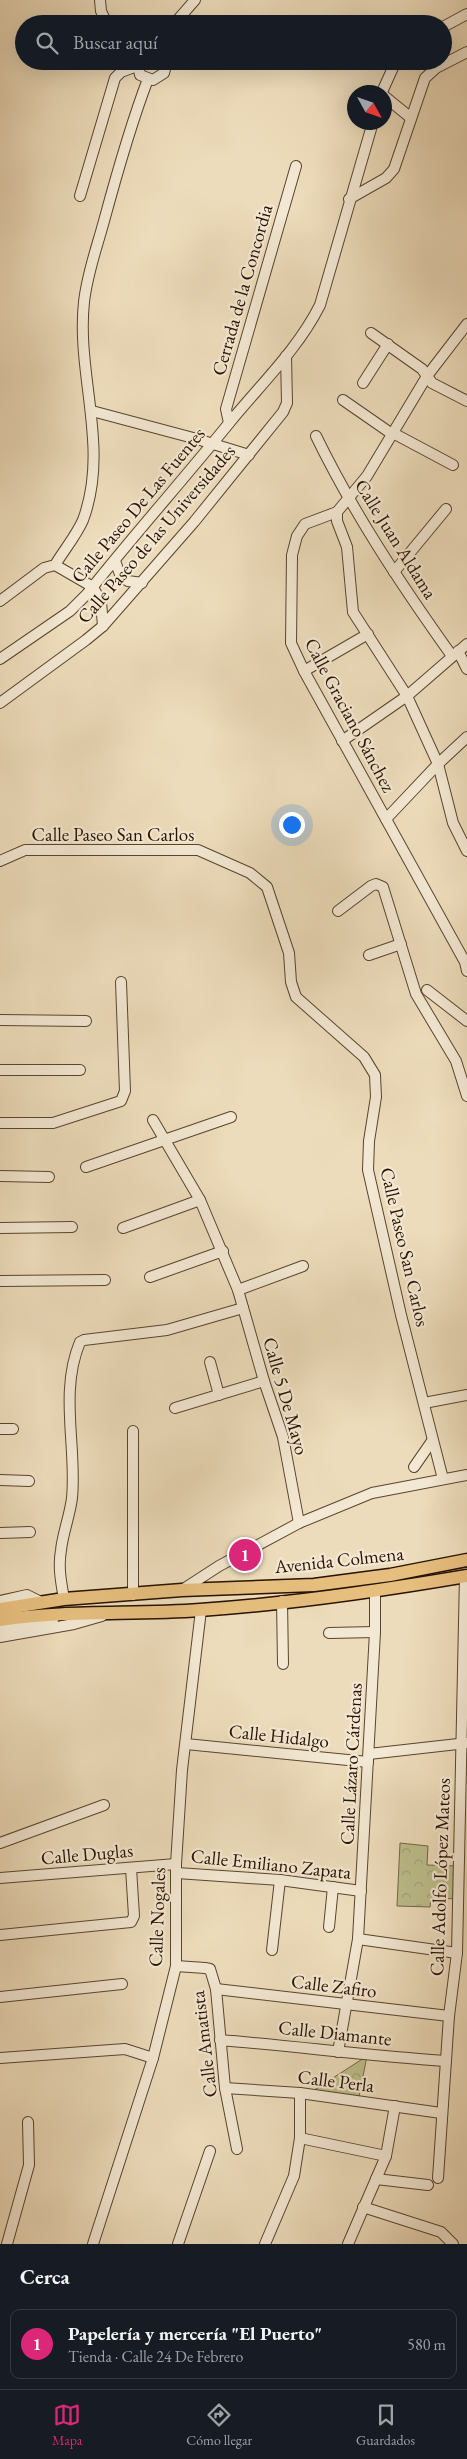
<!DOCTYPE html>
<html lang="es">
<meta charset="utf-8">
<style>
body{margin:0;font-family:"EB Garamond",serif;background:#20242c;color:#f1f3f6}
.compass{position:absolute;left:347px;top:85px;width:45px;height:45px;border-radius:50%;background:#171b24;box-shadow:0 5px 20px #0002;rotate:130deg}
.you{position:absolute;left:291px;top:824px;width:18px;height:18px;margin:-12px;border:4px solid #fff;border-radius:50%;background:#1a73e8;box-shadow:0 0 0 8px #1a73e833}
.badge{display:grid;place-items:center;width:32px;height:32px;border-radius:50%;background:#db2777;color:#fff;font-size:16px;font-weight:700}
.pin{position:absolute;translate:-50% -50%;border:2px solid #fff;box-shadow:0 1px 5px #0006}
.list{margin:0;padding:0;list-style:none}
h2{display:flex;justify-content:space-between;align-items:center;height:65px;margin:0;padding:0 20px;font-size:21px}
h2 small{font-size:16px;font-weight:400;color:#9ea1a6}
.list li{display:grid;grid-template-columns:32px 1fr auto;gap:15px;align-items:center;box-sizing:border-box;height:70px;margin:0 10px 10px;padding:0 10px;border:1px solid #363941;border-radius:10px}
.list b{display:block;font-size:19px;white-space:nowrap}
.list p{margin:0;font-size:16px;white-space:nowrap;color:#9ea1a6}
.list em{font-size:16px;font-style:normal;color:#9ea1a6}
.icon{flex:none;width:28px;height:28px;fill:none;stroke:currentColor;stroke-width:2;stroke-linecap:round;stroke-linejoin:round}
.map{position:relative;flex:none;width:467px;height:2244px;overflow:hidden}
.search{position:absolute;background:#171b24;box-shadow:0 5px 20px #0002;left:15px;right:15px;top:15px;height:55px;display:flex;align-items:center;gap:12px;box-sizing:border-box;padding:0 18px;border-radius:28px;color:#9ea1a6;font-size:19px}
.sheet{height:145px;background:#171b24}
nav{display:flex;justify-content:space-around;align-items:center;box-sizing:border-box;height:70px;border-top:1px solid #363941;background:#171b24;font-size:14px;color:#9ea1a6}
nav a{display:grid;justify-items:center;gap:2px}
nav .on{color:#db2777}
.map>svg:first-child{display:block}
</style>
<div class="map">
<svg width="467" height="2244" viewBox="0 0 467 2244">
<defs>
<pattern id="park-crowns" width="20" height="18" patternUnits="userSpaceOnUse" patternTransform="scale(1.25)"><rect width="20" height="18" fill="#bdbf8d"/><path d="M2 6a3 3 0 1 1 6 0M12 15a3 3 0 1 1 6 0" fill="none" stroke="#a2a378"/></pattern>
</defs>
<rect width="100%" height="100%" fill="#eddcbb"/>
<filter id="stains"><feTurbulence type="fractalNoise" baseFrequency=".004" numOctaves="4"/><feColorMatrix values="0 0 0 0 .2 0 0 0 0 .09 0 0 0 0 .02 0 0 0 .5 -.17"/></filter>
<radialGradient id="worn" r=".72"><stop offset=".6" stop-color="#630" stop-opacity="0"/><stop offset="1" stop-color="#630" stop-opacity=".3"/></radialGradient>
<g fill="url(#park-crowns)" stroke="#726846">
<polygon points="400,1843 428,1846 427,1865 459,1866 458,1899 431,1898 430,1907 397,1906"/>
<polygon points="367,2056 358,2102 308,2094"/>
</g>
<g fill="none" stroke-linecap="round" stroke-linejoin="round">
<defs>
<g id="minor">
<polyline points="100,0 101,11 107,24"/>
<polyline points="174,24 195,0"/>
<polyline points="443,27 467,14"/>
<polyline points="137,61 140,75 153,80 164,73 167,61"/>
<polyline points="382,92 396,61"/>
<polyline points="384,96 411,118"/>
<polyline points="80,196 115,78 121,72 137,66"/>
<polyline points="349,199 386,178 394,169 425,78 436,68 467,52"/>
<polyline points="467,324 427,376 367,476 337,512 305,524 297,536 292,555 291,643 304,671 465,962 467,971"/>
<polyline points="371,333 422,369 432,383 467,401"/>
<polyline points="363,383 388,344"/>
<polyline points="343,400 392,434"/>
<polyline points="92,411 197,439 249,455"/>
<polyline points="229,423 226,409 296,166"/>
<polyline points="393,433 453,465"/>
<path d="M316,436C354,514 402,586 452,656"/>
<polyline points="337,512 337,521 347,547 353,612 407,696 438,764 453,823 467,851"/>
<polyline points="115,561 121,577 128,581 142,583"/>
<polyline points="55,565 93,587 101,602 103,626"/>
<polyline points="394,572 446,509"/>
<path d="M0,601L44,568L55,565C64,550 76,536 83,520C110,448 76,375 84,302C87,274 97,247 104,221C117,173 130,126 148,79"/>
<polyline points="458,651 467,669"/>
<path d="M0,659L70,611L87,594C133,536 183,480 230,422C261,384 298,349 320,305L373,122"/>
<polyline points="304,671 368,634"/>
<polyline points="0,703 86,640 103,626 194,522 283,412 287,403 286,356"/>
<polyline points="342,741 407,696 467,644"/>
<polyline points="386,819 438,764 467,737"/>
<polyline points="0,861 25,850 198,850 250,873 267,887 289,953 291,982 296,997 364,1057 375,1075 376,1097 369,1141 368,1170 401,1315 443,1479"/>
<polyline points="338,911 371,886 376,884 383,887 416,994 456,1061 467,1096"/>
<polyline points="369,955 401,944"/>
<polyline points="427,990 467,1021"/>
<polyline points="0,1020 86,1021"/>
<polyline points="0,1070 80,1070"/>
<polyline points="153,1120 200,1200 238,1290 264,1381 283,1437 299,1523"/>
<polyline points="0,1123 53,1123 121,1101 125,1091 121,982"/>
<polyline points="86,1167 231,1117"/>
<polyline points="0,1176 49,1177"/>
<polyline points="0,1228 72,1227"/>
<polyline points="123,1228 200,1200"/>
<polyline points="150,1277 223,1251"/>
<polyline points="0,1281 105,1280"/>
<polyline points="238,1290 303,1266"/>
<polyline points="210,1362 219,1395"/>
<polyline points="424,1403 467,1395"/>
<polyline points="175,1408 264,1381"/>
<polyline points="0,1429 13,1429"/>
<polyline points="414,1467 432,1441"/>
<polyline points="0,1480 29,1481"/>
<polyline points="0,1533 30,1532"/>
<polyline points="182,1590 219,1566 299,1523 372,1493 467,1475"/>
<polyline points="133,1595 133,1431"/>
<path d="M64,1599C61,1582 58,1567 61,1550C63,1532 70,1515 72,1498C77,1447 59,1392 80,1342L84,1340L167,1330L243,1308"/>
<polyline points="0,1601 27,1595 41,1602"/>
<polyline points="282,1601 283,1664"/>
<polyline points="0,1628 53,1620"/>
<polyline points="329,1633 375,1632"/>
<polyline points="0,1637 74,1624 102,1616"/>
<polyline points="186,1744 368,1762"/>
<polyline points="369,1754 467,1743"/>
<polyline points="0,1843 104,1805"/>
<polyline points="177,1873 280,1880 361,1891"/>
<polyline points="0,1878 176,1864"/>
<polyline points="329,1927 333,1887"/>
<polyline points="0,1935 131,1922 134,1916 131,1868"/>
<polyline points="358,1939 457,1953"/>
<polyline points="272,1950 280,1880"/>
<polyline points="176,1966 205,1968 210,1969 216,1989 225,2088 237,2149"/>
<polyline points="216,1989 449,2016"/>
<polyline points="0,1997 122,1984"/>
<path d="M220,2040C295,2046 370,2056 446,2061"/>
<polyline points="338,2052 358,1939 375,1632 375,1590"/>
<polyline points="0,2058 125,2049 153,2058"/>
<polyline points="225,2088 300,2093 441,2113"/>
<polyline points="300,2138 386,2156"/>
<polyline points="438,2178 449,2016 457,1953 465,1576"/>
<polyline points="376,2179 428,2185"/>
<polyline points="363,2207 441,2232 453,2244"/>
<polyline points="7,2244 29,2165 28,2122"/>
<polyline points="93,2244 153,2058 176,1966 176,1864 182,1770 201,1610"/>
<polyline points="178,2244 210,2151"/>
<polyline points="265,2244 294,2176 300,2138 300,2093"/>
<polyline points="348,2244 386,2156 395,2106"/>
</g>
<g id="major">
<polyline points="0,1609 64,1599 182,1590 314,1585 390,1575 467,1560"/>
<path d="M0,1620C67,1610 133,1615 200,1610C290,1604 379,1591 467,1576"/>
</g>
</defs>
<use href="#minor" stroke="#59442f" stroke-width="12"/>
<use href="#major" stroke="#281200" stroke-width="15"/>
<use href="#minor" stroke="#f3e8d3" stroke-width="10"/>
<use href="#major" stroke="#e6be7e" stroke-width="12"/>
</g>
<g text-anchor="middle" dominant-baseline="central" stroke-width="4.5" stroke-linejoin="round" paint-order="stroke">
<g font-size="19" fill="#281200" stroke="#f3e8d3">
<text transform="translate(242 290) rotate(-74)">Cerrada de la Concordia</text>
<text transform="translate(138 505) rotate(-50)">Calle Paseo De Las Fuentes</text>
<text transform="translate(156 534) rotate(-49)">Calle Paseo de las Universidades</text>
<text transform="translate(396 539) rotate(58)">Calle Juan Aldama</text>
<text transform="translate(350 715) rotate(62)">Calle Graciano Sánchez</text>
<text x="113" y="834">Calle Paseo San Carlos</text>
<text transform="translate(405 1247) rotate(77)">Calle Paseo San Carlos</text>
<text transform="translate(286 1396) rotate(74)">Calle 5 De Mayo</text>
<text transform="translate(339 1560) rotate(-6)">Avenida Colmena</text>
<text transform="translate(279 1736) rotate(6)">Calle Hidalgo</text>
<text transform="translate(351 1764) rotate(-87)">Calle Lázaro Cárdenas</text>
<text transform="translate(87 1854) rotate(-5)">Calle Duglas</text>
<text transform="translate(271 1864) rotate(6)">Calle Emiliano Zapata</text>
<text transform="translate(440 1877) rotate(-88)">Calle Adolfo López Mateos</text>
<text transform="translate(157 1917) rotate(-88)">Calle Nogales</text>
<text transform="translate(334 1986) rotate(7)">Calle Zafiro</text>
<text transform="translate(335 2033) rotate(6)">Calle Diamante</text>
<text transform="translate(204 2044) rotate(-97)">Calle Amatista</text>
<text transform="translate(336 2081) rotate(7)">Calle Perla</text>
</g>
</g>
<rect width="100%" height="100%" filter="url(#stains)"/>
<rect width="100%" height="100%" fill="url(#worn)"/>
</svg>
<svg class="compass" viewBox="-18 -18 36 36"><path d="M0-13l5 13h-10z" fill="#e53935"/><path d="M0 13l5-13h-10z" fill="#9ea1a6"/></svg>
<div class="you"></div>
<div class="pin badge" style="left:245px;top:1555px">1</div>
<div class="search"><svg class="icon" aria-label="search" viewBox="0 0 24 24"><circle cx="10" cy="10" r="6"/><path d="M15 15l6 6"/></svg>Buscar aquí</div>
</div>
<section class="sheet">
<h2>Cerca<small></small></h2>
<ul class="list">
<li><span class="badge">1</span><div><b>Papelería y mercería &quot;El Puerto&quot;</b><p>Tienda · Calle 24 De Febrero</p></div><em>580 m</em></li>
</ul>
</section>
<nav>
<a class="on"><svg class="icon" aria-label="map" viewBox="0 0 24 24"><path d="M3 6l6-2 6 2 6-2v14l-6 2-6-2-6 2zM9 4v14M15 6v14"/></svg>Mapa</a>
<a><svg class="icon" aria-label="directions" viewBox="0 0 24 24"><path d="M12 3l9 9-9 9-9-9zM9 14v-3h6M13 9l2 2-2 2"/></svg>Cómo llegar</a>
<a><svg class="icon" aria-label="saved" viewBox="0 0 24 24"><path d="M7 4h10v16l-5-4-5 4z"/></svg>Guardados</a>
</nav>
